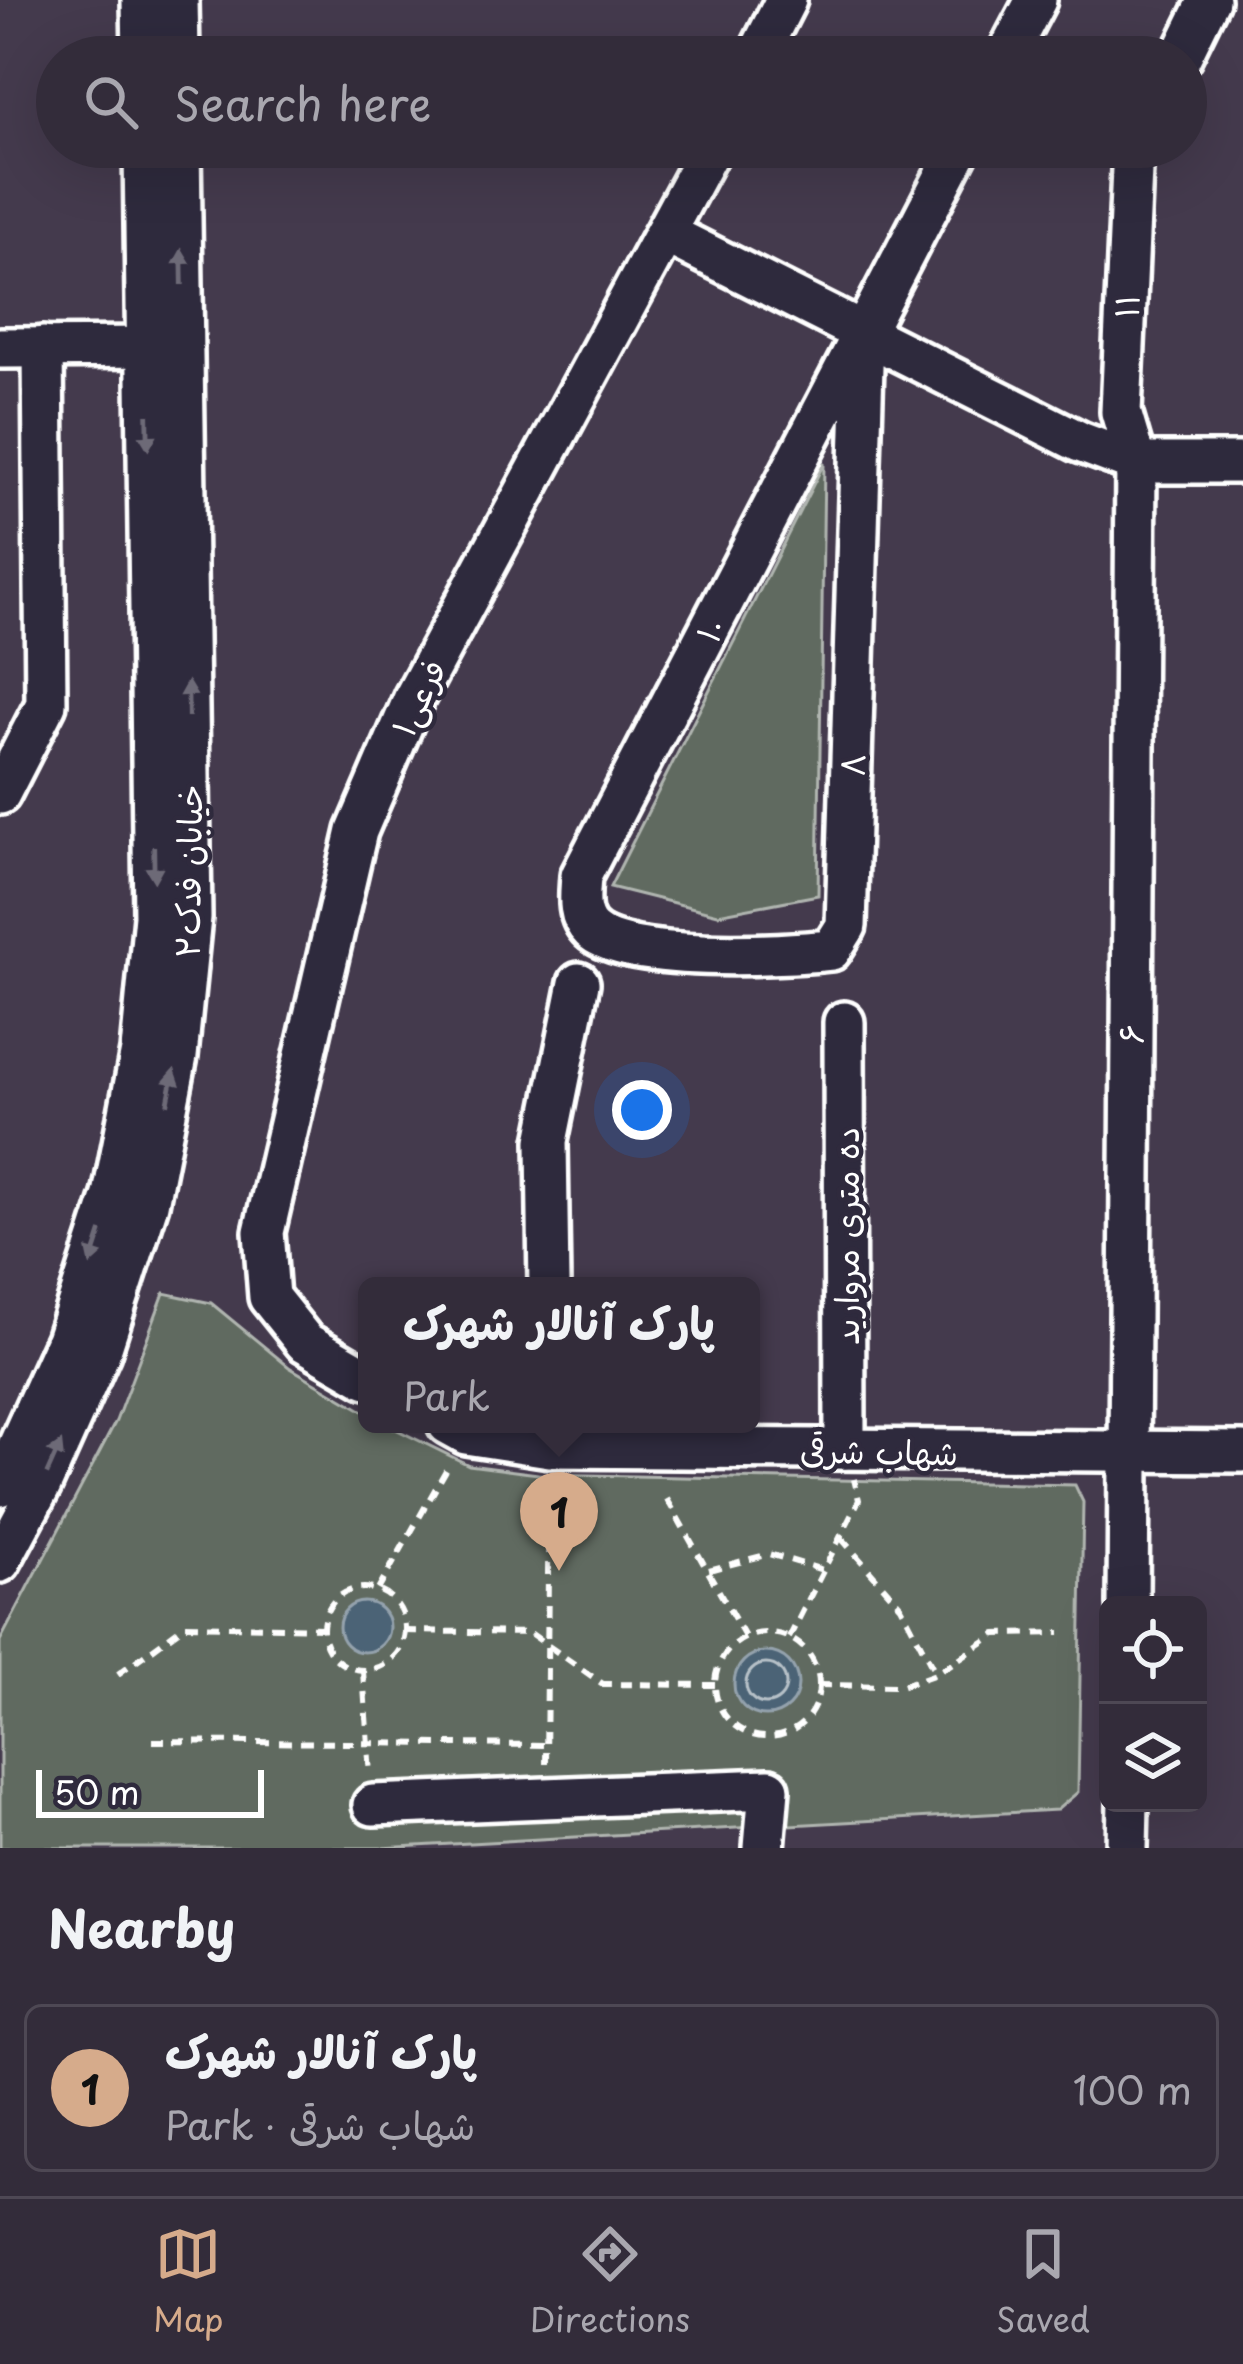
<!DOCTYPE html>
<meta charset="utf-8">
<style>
body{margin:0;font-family:"Playpen Sans","Playpen Sans Arabic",sans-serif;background:#3b3442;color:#f1f3f6}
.controls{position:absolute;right:36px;bottom:36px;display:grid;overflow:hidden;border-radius:18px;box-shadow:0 12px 48px #0002}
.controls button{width:108px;height:108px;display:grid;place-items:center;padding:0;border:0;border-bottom:3px solid #4e4854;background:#332c3a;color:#f1f3f6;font:60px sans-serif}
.scale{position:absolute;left:36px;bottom:30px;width:228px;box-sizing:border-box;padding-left:12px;border:6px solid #fff;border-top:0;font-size:33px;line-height:42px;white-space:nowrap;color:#fff;-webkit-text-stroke:9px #2f2a3d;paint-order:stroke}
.you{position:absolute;left:642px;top:1110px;width:42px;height:42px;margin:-30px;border:9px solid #fff;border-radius:50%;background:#1a73e8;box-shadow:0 0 0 18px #1a73e833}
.badge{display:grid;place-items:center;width:78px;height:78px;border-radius:50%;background:#d6ab8b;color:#111;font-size:39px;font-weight:700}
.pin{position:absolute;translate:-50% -99px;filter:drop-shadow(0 3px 6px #0008)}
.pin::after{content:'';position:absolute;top:63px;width:42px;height:36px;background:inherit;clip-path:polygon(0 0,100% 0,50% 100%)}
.popup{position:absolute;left:358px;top:1277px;width:402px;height:156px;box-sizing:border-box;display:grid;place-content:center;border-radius:18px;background:#332c3a;filter:drop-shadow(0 3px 9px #0005);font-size:39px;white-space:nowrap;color:#a9a7af}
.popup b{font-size:45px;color:#f1f3f6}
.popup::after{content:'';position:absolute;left:50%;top:100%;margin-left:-24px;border:24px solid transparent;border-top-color:#332c3a}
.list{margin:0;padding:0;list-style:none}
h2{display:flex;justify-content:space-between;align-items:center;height:156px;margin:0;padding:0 48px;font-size:51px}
h2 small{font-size:39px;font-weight:400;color:#a9a7af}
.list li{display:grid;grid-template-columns:78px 1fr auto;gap:36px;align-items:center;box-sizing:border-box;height:168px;margin:0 24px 24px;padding:0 24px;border:3px solid #4e4854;border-radius:18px}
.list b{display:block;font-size:45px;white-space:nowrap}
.list p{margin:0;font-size:39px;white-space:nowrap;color:#a9a7af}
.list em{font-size:39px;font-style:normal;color:#a9a7af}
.icon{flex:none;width:66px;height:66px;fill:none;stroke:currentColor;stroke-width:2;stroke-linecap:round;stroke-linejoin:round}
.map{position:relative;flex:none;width:1243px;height:1848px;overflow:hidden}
.search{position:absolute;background:#332c3a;box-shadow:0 12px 48px #0002;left:36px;right:36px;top:36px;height:132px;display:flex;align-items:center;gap:30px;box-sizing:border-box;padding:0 42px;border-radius:66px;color:#a9a7af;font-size:45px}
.sheet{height:348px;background:#332c3a}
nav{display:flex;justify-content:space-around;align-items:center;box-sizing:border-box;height:168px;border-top:3px solid #4e4854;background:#332c3a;font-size:33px;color:#a9a7af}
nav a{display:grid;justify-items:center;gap:6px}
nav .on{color:#d6ab8b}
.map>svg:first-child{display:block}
</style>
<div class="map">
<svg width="1243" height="1848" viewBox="0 0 1243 1848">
<rect width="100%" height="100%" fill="#443a4d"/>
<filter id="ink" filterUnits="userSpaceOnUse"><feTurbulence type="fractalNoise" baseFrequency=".00833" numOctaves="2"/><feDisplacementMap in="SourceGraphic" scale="24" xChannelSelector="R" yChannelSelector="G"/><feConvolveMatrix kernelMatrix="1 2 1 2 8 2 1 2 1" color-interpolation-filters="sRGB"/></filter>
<g filter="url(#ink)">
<g fill="#616b60" stroke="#b0b5b0" stroke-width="3">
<polygon points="824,463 818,895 718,914 610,887"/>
<polygon points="164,1293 211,1303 289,1367 367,1413 367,1424 385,1424 469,1465 538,1474 1075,1485 1083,1502 1078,1792 1057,1810 381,1848 0,1848 0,1641 116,1421"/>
</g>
<g fill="#4c6476" stroke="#94a2ad" stroke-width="3">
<circle cx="364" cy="1627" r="25"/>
<circle cx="766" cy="1684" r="32"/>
</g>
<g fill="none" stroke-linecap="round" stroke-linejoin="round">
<circle stroke="#b7c1c8" stroke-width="3" cx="766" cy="1684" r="20"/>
<defs>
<g id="minor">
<polyline points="142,0 143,57"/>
<polyline points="178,0 179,57"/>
<polyline points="757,57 786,0"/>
<polyline points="1006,57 1036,0"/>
<polyline points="1181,57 1209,0"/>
<polyline points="667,234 1080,442 1136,463 1243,463"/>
<path d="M864,332L846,926L831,950C783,955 626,963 591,930C576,916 580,893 581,876L960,147"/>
<polyline points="0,348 169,347"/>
<polyline points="0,794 46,704 43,347"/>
<polyline points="844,1022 845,1449"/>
<polyline points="549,1286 547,1141 579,983"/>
<polyline points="367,1378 305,1342 269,1297 264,1232 357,831 414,698 711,147"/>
<polyline points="448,1424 466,1434 550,1447 1243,1452"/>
<polyline points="0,1486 66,1340 113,1195 141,1051 154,916 144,147"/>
<polyline points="0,1562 41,1485 100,1353 148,1204 177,1056 191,917 180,147"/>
<polyline points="1128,1605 1136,463 1121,412 1133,147"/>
<polyline points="373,1805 769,1789 764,1848"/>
<polyline points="1127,1848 1128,1803"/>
</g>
</defs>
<use href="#minor" stroke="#fff" stroke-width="48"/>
<g stroke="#fff" stroke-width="6" stroke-dasharray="12 9" stroke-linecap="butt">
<polyline points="667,1499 745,1637"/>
<polyline points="841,1538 901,1606 936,1674"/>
<polyline points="709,1570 769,1554 823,1570"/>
<circle cx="364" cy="1629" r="41"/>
<polyline points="378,1590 450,1463"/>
<polyline points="405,1631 530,1633 603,1684 715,1685"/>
<circle cx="767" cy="1685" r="52"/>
<polyline points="789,1638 859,1500 854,1479"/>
<polyline points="363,1671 370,1775"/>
<polyline points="118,1674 185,1625 323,1628"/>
<polyline points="819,1685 901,1686 936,1674 996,1634 1060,1633"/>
<polyline points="153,1741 545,1745"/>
<polyline points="546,1764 549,1477"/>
</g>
<use href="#minor" stroke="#2f2a3d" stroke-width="39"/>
</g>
<defs><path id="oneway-solid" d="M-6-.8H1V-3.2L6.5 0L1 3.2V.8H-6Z" transform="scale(3)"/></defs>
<g fill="#6d6a77">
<use href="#oneway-solid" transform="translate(182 267) rotate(-91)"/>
<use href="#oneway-solid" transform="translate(148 432) rotate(89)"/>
<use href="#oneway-solid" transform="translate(188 699) rotate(-91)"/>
<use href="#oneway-solid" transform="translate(154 864) rotate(89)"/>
<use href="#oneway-solid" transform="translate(171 1087) rotate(-79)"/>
<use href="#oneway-solid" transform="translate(96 1248) rotate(108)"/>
<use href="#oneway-solid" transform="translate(54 1458) rotate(-66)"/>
</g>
</g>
<g text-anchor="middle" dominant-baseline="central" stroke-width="9" stroke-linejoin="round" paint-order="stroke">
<g font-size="33" fill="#fff" stroke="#2f2a3d">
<text transform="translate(1125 306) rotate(-88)">۱۱</text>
<text transform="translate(709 629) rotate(-63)">۱۰</text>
<text transform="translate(417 697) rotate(-64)">فرعی۱</text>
<text transform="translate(851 765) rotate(-88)">۸</text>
<text transform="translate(187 871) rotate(-89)">خیابان فدک۲</text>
<text transform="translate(1130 1034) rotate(-90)">۶</text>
<text transform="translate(845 1236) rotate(-90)">ده متری مروارید</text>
<text transform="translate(879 1450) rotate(1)">شهاب شرقی</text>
</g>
</g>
</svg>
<div class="controls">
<button><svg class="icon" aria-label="locate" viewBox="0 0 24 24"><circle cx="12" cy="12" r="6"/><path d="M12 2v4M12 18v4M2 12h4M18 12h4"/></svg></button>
<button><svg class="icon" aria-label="layers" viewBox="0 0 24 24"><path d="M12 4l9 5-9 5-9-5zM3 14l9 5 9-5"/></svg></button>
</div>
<div class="scale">50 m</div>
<div class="you"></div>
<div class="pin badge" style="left:559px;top:1571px">1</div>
<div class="popup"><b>پارک آنالار شهرک</b>Park</div>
<div class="search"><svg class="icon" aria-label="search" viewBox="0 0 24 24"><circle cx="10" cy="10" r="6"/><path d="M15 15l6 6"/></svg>Search here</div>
</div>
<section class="sheet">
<h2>Nearby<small></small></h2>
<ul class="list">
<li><span class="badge">1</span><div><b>پارک آنالار شهرک</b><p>Park · شهاب شرقی</p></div><em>100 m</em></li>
</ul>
</section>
<nav>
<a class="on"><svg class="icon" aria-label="map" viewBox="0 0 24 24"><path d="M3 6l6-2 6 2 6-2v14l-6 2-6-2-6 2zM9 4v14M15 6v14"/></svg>Map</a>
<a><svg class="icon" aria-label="directions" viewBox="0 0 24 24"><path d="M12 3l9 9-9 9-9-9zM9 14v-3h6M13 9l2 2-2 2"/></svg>Directions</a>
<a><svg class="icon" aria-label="saved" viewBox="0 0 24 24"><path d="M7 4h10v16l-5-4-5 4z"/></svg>Saved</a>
</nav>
